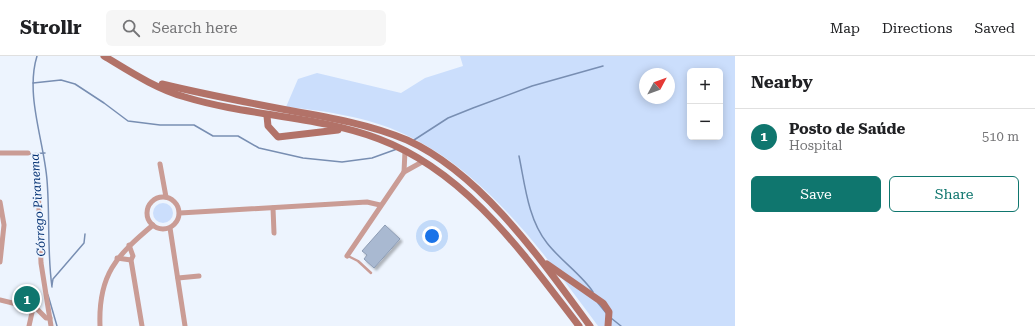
<!DOCTYPE html>
<meta charset="utf-8">
<style>
body{margin:0;font-family:"Roboto Serif",serif;background:#f6f6f6;color:#202124}
.controls{position:absolute;right:12px;top:12px;display:grid;overflow:hidden;border-radius:6px;box-shadow:0 2px 10px #0003}
.controls button{width:36px;height:36px;display:grid;place-items:center;padding:0;border:0;border-bottom:1px solid #e0e0e0;background:#fff;color:#202124;font:20px sans-serif}
.compass{position:absolute;left:639px;top:12px;width:36px;height:36px;border-radius:50%;background:#fff;box-shadow:0 2px 10px #0003;rotate:49deg}
.you{position:absolute;left:432px;top:180px;width:14px;height:14px;margin:-10px;border:3px solid #fff;border-radius:50%;background:#1a73e8;box-shadow:0 0 0 6px #1a73e833}
.badge{display:grid;place-items:center;width:26px;height:26px;border-radius:50%;background:#0f766e;color:#fff;font-size:13px;font-weight:700}
.pin{position:absolute;translate:-50% -50%;border:2px solid #fff;box-shadow:0 1px 4px #0006}
.list{margin:0;padding:0;list-style:none}
h2{display:flex;justify-content:space-between;align-items:center;height:52px;margin:0;padding:0 16px;font-size:17px}
h2 small{font-size:13px;font-weight:400;color:#757577}
.list li{display:grid;grid-template-columns:26px 1fr auto;gap:12px;align-items:center;box-sizing:border-box;height:56px;padding:0 16px;border-top:1px solid #e0e0e0}
.list b{display:block;font-size:15px;white-space:nowrap}
.list p{margin:0;font-size:13px;white-space:nowrap;color:#757577}
.list em{font-size:13px;font-style:normal;color:#757577}
.actions{display:flex;gap:8px;padding:12px 16px}
.actions a{flex:1;padding:9px 0;border:1px solid #0f766e;border-radius:6px;text-align:center;font-size:14px;color:#0f766e}
.actions .main{background:#0f766e;color:#fff}
.icon{flex:none;width:22px;height:22px;fill:none;stroke:currentColor;stroke-width:2;stroke-linecap:round;stroke-linejoin:round}
.map{position:relative;flex:none;width:735px;height:270px;overflow:hidden}
header{display:flex;align-items:center;gap:24px;box-sizing:border-box;height:56px;padding:0 20px;background:#fff;border-bottom:1px solid #e0e0e0}
header strong{font-size:19px}
nav{display:flex;gap:22px;margin-inline-start:auto;font-size:14px}
.search{width:280px;height:36px;background:#f6f6f6;display:flex;align-items:center;gap:10px;box-sizing:border-box;padding:0 14px;border-radius:6px;color:#757577;font-size:15px}
main{display:flex}
aside{flex:1;background:#fff}
.map>svg:first-child{display:block}
</style>
<header>
<strong>Strollr</strong>
<div class="search"><svg class="icon" aria-label="search" viewBox="0 0 24 24"><circle cx="10" cy="10" r="6"/><path d="M15 15l6 6"/></svg>Search here</div>
<nav><a>Map</a><a>Directions</a><a>Saved</a></nav>
</header>
<main>
<div class="map">
<svg width="735" height="270" viewBox="0 0 735 270">
<defs>
<filter id="shadow"><feDropShadow dx="2.5" dy="2.5" stdDeviation="1" flood-color="#0004"/></filter>
</defs>
<rect width="100%" height="100%" fill="#edf4fe"/>
<g fill="#cbdefc" fill-rule="evenodd">
<path d="M460,0H735V270H598C544,198 488,117 404,78C368,61 326,55 286,51L298,23L317,17L401,37L425,22L463,10ZM690,15H720V81H690ZM645,18H669V42H645Z"/>
<circle cx="163" cy="157" r="10"/>
</g>
<g fill="none" stroke-linecap="round" stroke-linejoin="round">
<g stroke="#788eb2" stroke-width="1.5">
<path d="M37,0C25,39 44,85 47,124C50,160 47,196 52,231"/>
<polyline points="33,27 61,24 75,28 104,47 128,65 160,69 194,69 213,80 238,80 259,92 303,102 342,106 372,102 397,93"/>
<polyline points="414,84 448,62 473,52 532,30 603,10"/>
<polyline points="29,98 45,97"/>
<path d="M519,100C525,129 528,163 547,187C560,204 583,220 593,236"/>
<polyline points="52,229 53,223 84,187 85,178"/>
<polyline points="48,239 57,270"/>
<polyline points="598,247 607,258"/>
<polyline points="611,262 621,270"/>
</g>
</g>
<polygon fill="#a9b9d1" stroke="#8d9cb4" filter="url(#shadow)" points="385,169 400,183 374,212 364,203 367,199 362,195"/>
<g fill="none" stroke-linecap="round" stroke-linejoin="round">
<polyline stroke="#ca9c95" stroke-width="2.5" points="348,200 358,205 371,217"/>
<g stroke="#ca9c95" stroke-width="5">
<polyline points="0,97 28,97"/>
<polyline points="37,102 41,207 51,270"/>
<polyline points="160,108 166,141"/>
<polyline points="404,116 422,106"/>
<circle cx="163" cy="157" r="16"/>
<polyline points="0,146 4,169 0,206"/>
<polyline points="273,152 274,177"/>
<polyline points="180,157 367,146 380,149"/>
<polyline points="170,172 185,270"/>
<polyline points="129,189 133,200 131,204 142,270"/>
<polyline points="347,200 404,116 405,95"/>
<polyline points="117,202 131,204"/>
<polyline points="178,222 199,220"/>
<polyline points="0,244 37,253 46,262 50,262"/>
<polyline points="29,270 33,252"/>
<path d="M100,270C98,219 116,200 153,169"/>
</g>
<g stroke="#b27268" stroke-width="7">
<path d="M104,0C129,15 156,33 185,41C247,60 319,60 379,83C467,116 524,199 579,270"/>
<path d="M162,28C203,38 245,46 287,54C327,61 369,68 407,84C482,118 542,205 590,270"/>
<polyline points="267,60 268,70 278,81 338,74"/>
<polyline points="547,208 603,247 609,256 608,270"/>
</g>
</g>
<g text-anchor="middle" dominant-baseline="central" stroke-width="3.5" stroke-linejoin="round" paint-order="stroke">
<g font-size="12" font-style="italic" fill="#073476" stroke="#edf4fe">
<text transform="translate(38 149) rotate(-94)">Córrego Piranema</text>
</g>
</g>
</svg>
<div class="controls">
<button>+</button>
<button>−</button>
</div>
<svg class="compass" viewBox="-18 -18 36 36"><path d="M0-13l5 13h-10z" fill="#e53935"/><path d="M0 13l5-13h-10z" fill="#757577"/></svg>
<div class="you"></div>
<div class="pin badge" style="left:27px;top:243px">1</div>
</div>
<aside>
<h2>Nearby<small></small></h2>
<ul class="list">
<li><span class="badge">1</span><div><b>Posto de Saúde</b><p>Hospital</p></div><em>510 m</em></li>
</ul>
<div class="actions"><a class="main">Save</a><a>Share</a></div>
</aside>
</main>
